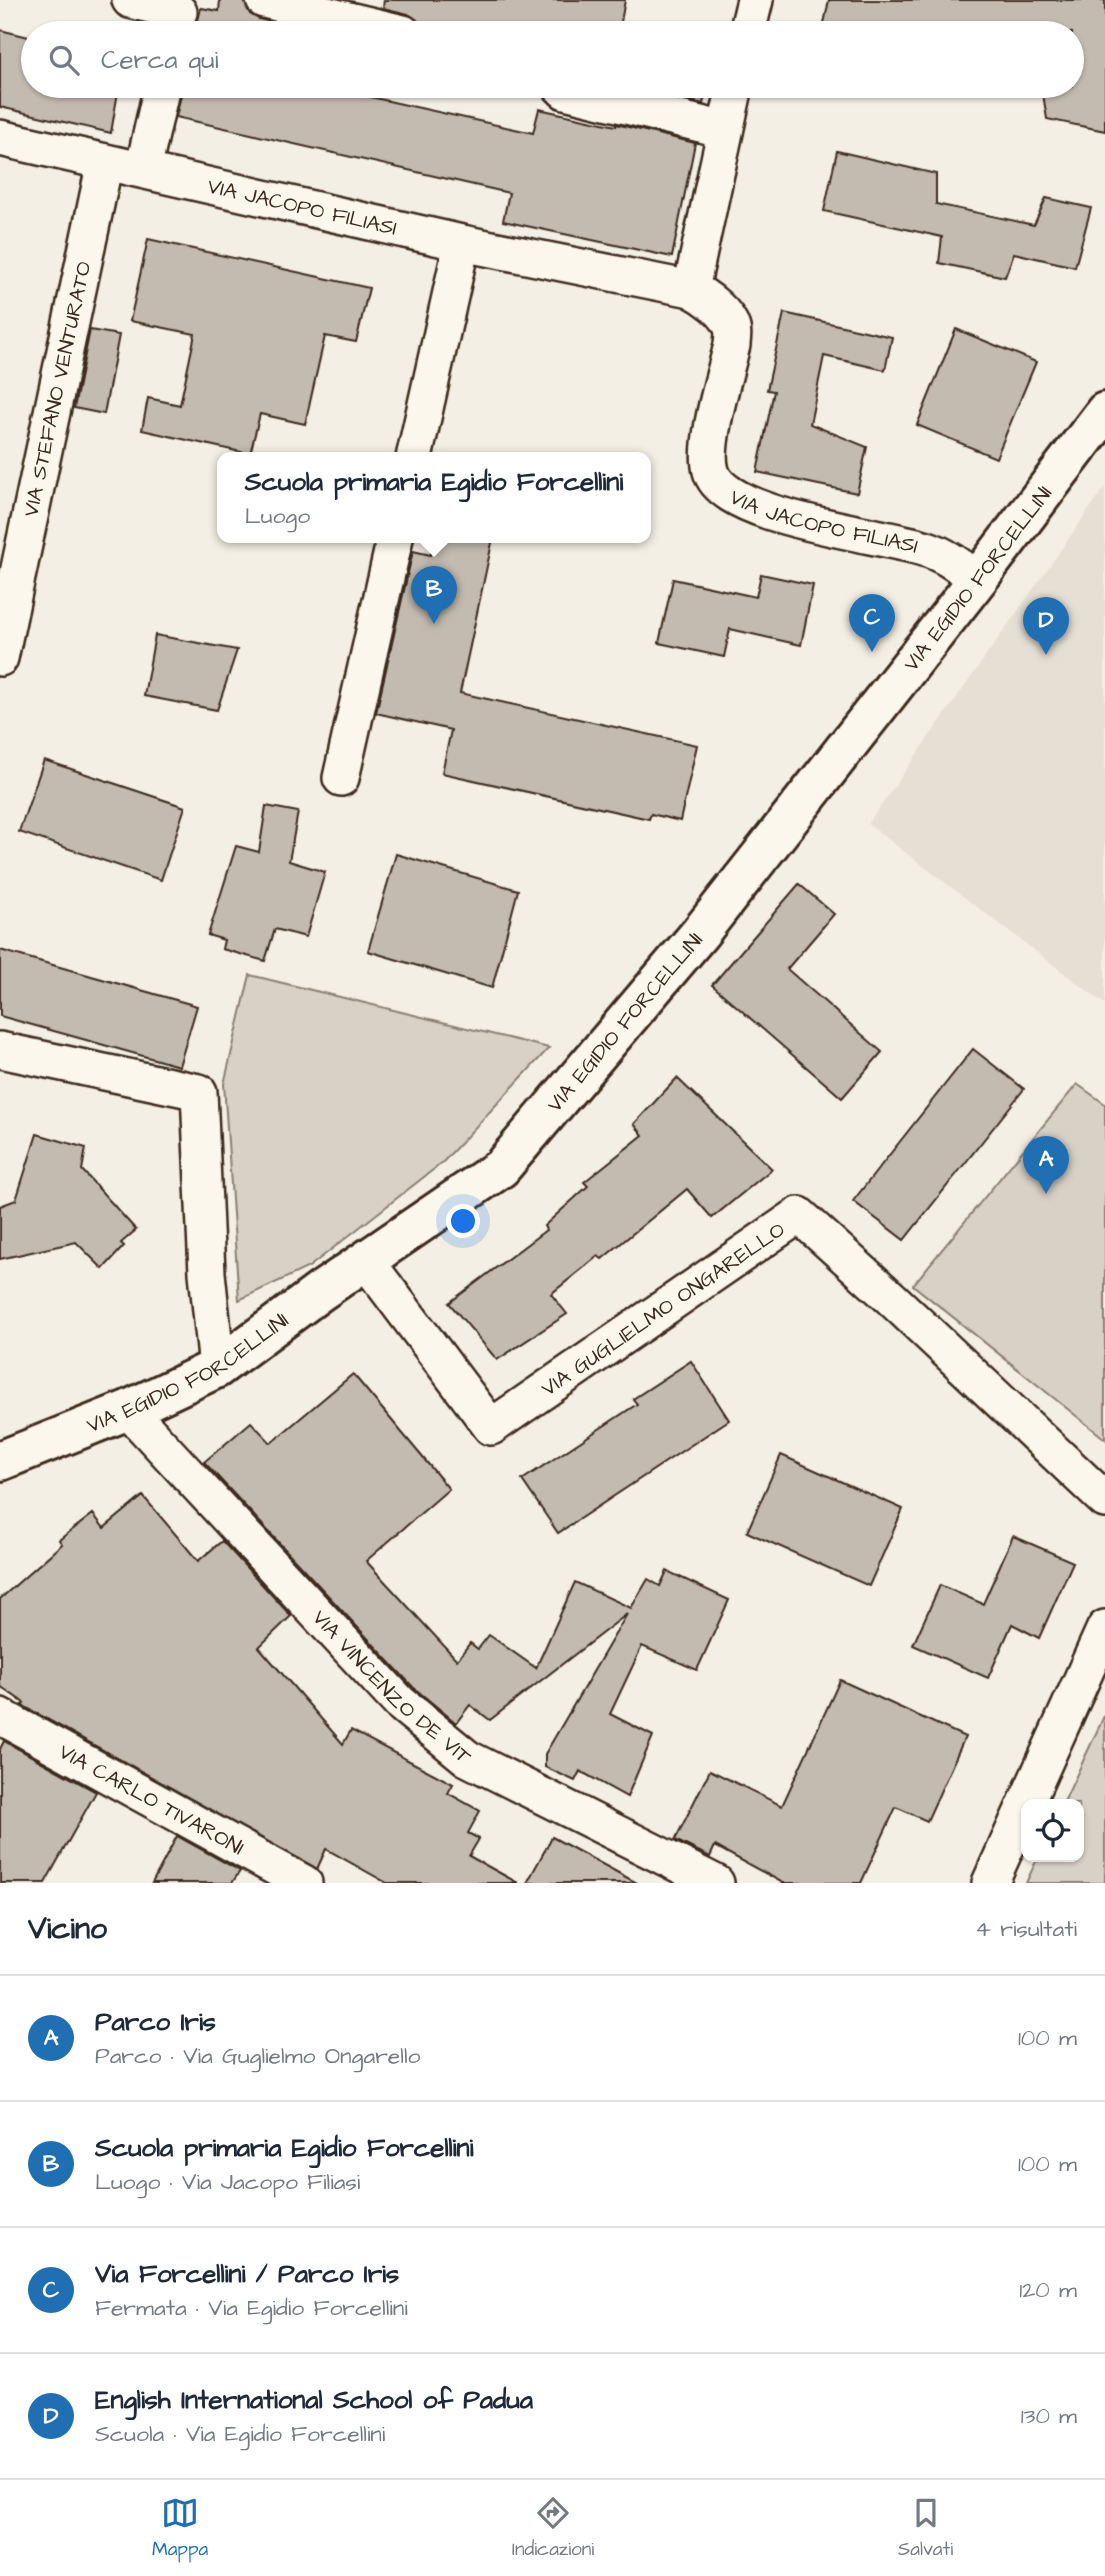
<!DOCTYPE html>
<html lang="it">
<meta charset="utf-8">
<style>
body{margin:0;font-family:"Architects Daughter",sans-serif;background:#f2f2f3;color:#1f2937}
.controls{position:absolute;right:21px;bottom:21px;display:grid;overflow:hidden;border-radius:14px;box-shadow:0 2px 5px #0004}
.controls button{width:63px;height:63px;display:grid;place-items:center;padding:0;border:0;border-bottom:2px solid #e0e1e3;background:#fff;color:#1f2937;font:35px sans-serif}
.you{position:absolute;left:464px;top:1222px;width:24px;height:24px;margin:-18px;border:5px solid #fff;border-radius:50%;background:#1a73e8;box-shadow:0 0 0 10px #1a73e833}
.badge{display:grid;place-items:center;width:46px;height:46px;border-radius:50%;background:#1f6fb2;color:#fff;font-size:23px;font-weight:700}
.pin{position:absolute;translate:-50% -58px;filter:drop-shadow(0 2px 4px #0008)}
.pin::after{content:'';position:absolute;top:37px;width:24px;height:21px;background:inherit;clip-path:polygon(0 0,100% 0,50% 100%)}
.popup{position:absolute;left:217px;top:452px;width:434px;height:91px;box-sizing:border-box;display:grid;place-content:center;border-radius:14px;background:#fff;filter:drop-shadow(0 2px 5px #0005);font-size:23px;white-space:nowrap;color:#747a83}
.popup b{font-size:26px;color:#1f2937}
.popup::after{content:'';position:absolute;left:50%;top:100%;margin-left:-14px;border:14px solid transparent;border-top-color:#fff}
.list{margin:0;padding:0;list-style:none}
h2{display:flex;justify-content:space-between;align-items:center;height:91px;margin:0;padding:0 28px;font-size:30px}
h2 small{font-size:23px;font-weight:400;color:#747a83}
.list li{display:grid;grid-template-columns:46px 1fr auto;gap:21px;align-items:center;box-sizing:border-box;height:126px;padding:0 28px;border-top:2px solid #e0e1e3}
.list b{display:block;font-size:26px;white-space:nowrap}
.list p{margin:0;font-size:23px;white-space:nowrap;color:#747a83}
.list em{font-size:23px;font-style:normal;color:#747a83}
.icon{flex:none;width:38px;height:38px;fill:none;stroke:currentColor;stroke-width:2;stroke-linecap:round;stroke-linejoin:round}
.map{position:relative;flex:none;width:1105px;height:1883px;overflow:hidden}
.search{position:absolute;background:#fff;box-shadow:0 2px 5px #0004;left:21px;right:21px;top:21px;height:77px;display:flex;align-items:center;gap:18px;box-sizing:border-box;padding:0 24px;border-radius:38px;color:#747a83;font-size:26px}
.sheet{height:595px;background:#fff}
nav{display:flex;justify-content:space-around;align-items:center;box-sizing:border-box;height:98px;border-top:2px solid #e0e1e3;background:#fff;font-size:19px;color:#747a83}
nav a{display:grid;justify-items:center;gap:4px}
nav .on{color:#1f6fb2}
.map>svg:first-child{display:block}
</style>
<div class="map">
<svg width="1105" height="1883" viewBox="0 0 1105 1883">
<rect width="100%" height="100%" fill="#f3efe4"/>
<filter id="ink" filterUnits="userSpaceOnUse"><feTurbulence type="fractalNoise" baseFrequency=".0143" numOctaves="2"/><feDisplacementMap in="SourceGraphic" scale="14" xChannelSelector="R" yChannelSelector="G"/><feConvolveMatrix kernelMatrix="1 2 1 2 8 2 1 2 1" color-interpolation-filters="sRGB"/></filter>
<g filter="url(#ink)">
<polygon fill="#e5dfd4" points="1105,487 1105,1004 868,824"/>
<g fill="#d8d1c6" stroke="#8a7e72" stroke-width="2">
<polygon points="250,975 549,1048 443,1162 309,1267 239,1300 224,1084"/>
<polygon points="1077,1084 1105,1104 1105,1439 913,1285"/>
<polygon points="1105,1714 1105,1883 1026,1883 1038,1857 1079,1857 1079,1804 1063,1804"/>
</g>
<g fill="#c3bbb0" stroke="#3b2a1e" stroke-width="2">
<polygon points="220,0 244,0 250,14 259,19 309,31 309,33 195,33 201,8 219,11"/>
<polygon points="384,0 625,0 619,33 503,33 477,27 476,33 466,33 419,22 408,14 383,8"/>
<polygon points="829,0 1105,0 1105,131 1047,119 1043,94 1010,86 1072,86 1072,33 822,33"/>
<polygon points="0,30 33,38 33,86 119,86 111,133 0,107"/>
<polygon points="183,86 321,86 533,133 539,109 616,126 616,124 695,143 672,257 503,221 509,193 176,117"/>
<polygon points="628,86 707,86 703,104"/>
<polygon points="837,151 936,174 936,204 1034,225 1046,198 1091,208 1075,267 1014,253 1005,277 939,263 942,237 824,211"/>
<polygon points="148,239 369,288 356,342 325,336 305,424 260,414 250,454 142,430 148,398 180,405 195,334 130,321"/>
<polygon points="784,313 892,337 885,370 824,356 810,424 867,447 857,493 757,472 774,391 767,390"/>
<polygon points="956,329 1036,362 996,458 917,425"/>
<polygon points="90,330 119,335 104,414 74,408"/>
<polygon points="434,538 493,538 460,693 697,745 680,821 651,814 649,819 442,773 451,730 376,713 413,551 431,555"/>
<polygon points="761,574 813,585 801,645 730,629 724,657 659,643 673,579 756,597"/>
<polygon points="155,635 237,650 217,710 144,696"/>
<polygon points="44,760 185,807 161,880 19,832"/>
<polygon points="266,806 298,812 289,861 325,872 306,937 275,929 265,961 222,949 224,940 208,935 236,846 259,852"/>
<polygon points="396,854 518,890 492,988 368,951"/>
<polygon points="799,884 834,914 787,969 882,1052 842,1098 712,985"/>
<polygon points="0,950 197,1006 179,1066 0,1016"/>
<polygon points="973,1049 1024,1089 904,1240 853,1201"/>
<polygon points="677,1078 772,1169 712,1218 687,1189 602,1259 598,1256 551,1294 567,1314 497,1360 449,1303 546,1230 544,1226 588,1186 584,1182 643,1135 634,1124"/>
<polygon points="37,1134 86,1148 82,1170 136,1230 121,1243 124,1246 103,1269 76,1242 0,1259 0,1206 16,1200"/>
<polygon points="691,1361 729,1420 558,1533 522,1480 637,1404 633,1399"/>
<polygon points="353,1374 449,1489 366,1561 457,1660 470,1643 478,1649 489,1635 536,1668 575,1582 631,1608 648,1579 660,1586 667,1571 729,1600 697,1670 642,1646 610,1714 653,1736 627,1797 580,1771 575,1781 545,1767 545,1754 627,1614 490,1720 470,1705 456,1723 413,1687 204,1462 251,1422 271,1443"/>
<polygon points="781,1455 903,1509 869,1586 747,1532"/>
<polygon points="143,1496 198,1561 222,1541 291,1616 259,1647 343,1744 351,1730 453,1784 448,1793 480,1811 468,1833 479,1839 469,1856 518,1883 387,1883 326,1849 317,1869 22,1705 24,1703 0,1686 0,1599 62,1544 59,1540 93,1514 104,1528"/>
<polygon points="1013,1536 1073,1562 1039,1638 1012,1624 988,1678 913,1645 940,1585 983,1604"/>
<polygon points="840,1680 965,1737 927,1821 896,1807 861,1883 783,1883 715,1846 710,1857 675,1840 710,1770 782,1806"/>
<polygon points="4,1741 96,1792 45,1883 0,1883 0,1749"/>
<polygon points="177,1836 240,1871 232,1883 152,1883"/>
<polygon points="552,1837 637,1883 527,1883"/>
</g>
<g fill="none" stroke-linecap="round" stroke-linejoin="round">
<defs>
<g id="minor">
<polyline points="130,0 179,12"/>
<polyline points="264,0 403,33"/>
<polyline points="747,33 755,0"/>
<polyline points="560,86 565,91 725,130"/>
<path id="s1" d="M0,138L462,243L691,289C706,297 727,312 732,328C734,333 732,340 732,345C725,375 703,444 711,471C723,519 884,534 927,549C946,555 962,568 978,579"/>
<polyline points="143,170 162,86"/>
<polyline points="691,289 735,86"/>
<polyline points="414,458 462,243"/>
<path id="s2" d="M0,658L105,162"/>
<polyline points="341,778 395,538"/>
<polyline points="0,1050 199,1092 207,1273 217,1368"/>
<path id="s3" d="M367,1262L491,1427L799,1215L891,1298L1105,1500"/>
<path id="s4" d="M128,1410L399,1702L467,1758L716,1883"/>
<path id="s5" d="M0,1716L304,1883"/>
<polyline points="990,1883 1105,1628"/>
</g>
<g id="tertiary">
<path id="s6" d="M0,1461L128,1410L217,1368L321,1291L501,1168L700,933L978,579L1105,412"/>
</g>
</defs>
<use href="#minor" stroke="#3b2a1e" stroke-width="40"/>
<use href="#tertiary" stroke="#3b2a1e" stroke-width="44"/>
<use href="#minor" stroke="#fbf7ec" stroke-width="35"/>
<use href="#tertiary" stroke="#fbf7ec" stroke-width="38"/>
</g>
</g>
<g text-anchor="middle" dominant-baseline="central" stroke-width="7" stroke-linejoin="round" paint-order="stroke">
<g font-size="21" fill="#3b2a1e" stroke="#fbf7ec">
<text stroke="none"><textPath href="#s1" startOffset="310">VIA JACOPO FILIASI</textPath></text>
<text stroke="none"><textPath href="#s2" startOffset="275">VIA STEFANO VENTURATO</textPath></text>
<text stroke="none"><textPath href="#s1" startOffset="1040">VIA JACOPO FILIASI</textPath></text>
<text stroke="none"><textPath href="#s6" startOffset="1342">VIA EGIDIO FORCELLINI</textPath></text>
<text stroke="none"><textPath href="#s6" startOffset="775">VIA EGIDIO FORCELLINI</textPath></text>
<text stroke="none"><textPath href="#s3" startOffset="415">VIA GUGLIELMO ONGARELLO</textPath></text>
<text stroke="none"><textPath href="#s6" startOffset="208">VIA EGIDIO FORCELLINI</textPath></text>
<text stroke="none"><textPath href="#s4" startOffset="383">VIA VINCENZO DE VIT</textPath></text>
<text stroke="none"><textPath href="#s5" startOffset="173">VIA CARLO TIVARONI</textPath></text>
</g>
</g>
</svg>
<div class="controls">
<button><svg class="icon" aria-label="locate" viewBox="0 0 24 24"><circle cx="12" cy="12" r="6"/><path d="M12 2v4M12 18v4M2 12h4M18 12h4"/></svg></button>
</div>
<div class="you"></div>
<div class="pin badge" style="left:1046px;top:1194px">A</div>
<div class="pin badge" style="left:434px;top:624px">B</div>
<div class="popup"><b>Scuola primaria Egidio Forcellini</b>Luogo</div>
<div class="pin badge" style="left:872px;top:652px">C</div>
<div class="pin badge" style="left:1046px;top:655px">D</div>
<div class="search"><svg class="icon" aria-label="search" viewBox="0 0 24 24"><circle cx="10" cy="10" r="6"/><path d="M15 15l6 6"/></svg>Cerca qui</div>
</div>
<section class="sheet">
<h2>Vicino<small>4 risultati</small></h2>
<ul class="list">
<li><span class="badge">A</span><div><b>Parco Iris</b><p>Parco · Via Guglielmo Ongarello</p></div><em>100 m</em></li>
<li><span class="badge">B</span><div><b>Scuola primaria Egidio Forcellini</b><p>Luogo · Via Jacopo Filiasi</p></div><em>100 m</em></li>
<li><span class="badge">C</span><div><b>Via Forcellini / Parco Iris</b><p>Fermata · Via Egidio Forcellini</p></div><em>120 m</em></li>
<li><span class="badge">D</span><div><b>English International School of Padua</b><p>Scuola · Via Egidio Forcellini</p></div><em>130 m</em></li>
</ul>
</section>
<nav>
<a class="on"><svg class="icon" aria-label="map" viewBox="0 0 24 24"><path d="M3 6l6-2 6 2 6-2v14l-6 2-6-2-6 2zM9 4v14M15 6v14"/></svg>Mappa</a>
<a><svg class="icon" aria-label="directions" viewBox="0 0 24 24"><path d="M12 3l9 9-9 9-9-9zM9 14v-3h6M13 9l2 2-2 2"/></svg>Indicazioni</a>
<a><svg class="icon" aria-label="saved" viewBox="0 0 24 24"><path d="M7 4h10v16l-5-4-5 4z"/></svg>Salvati</a>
</nav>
